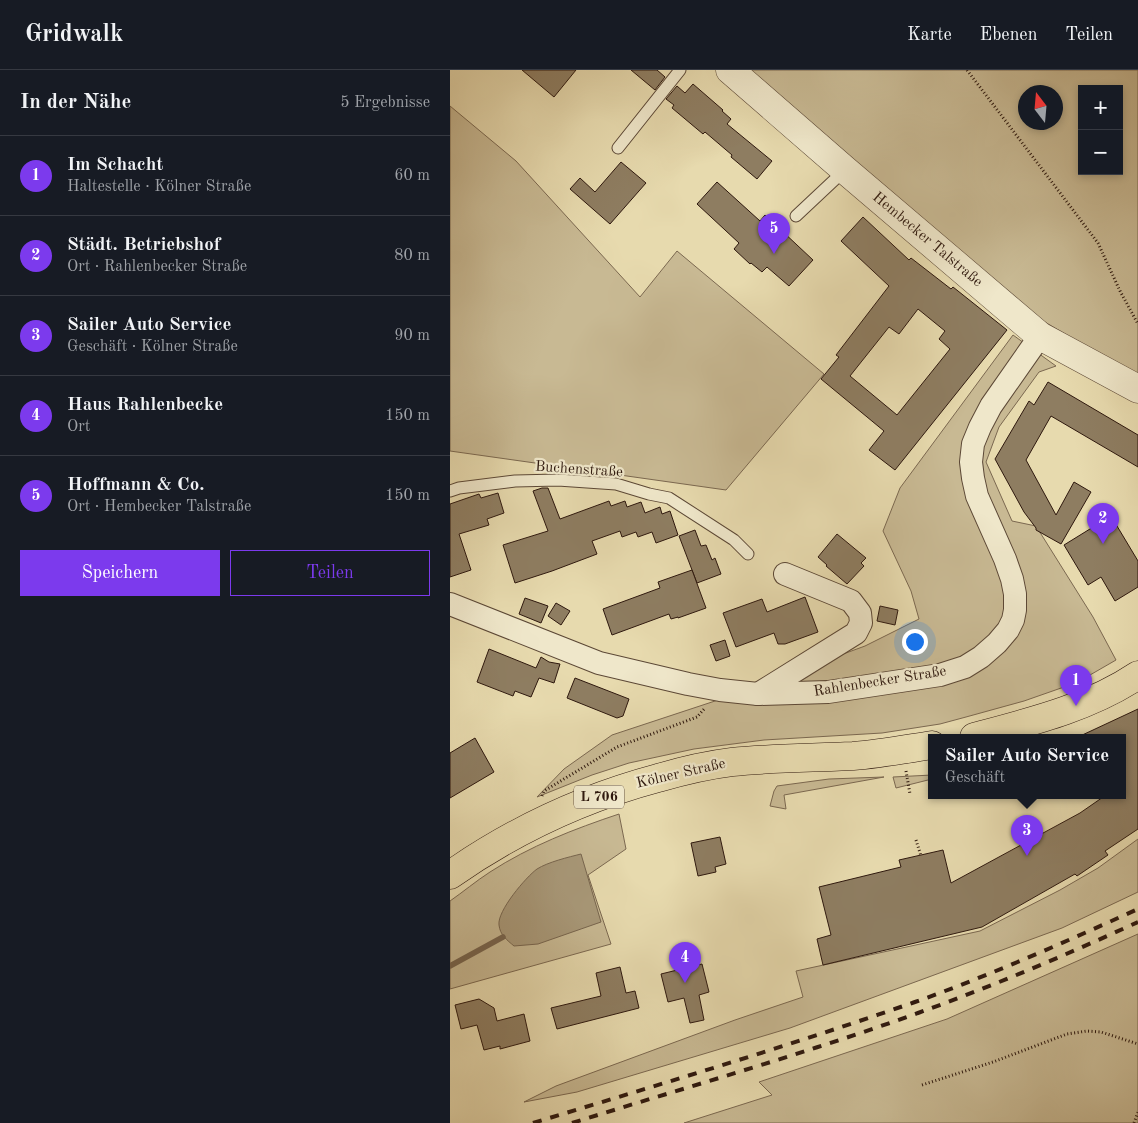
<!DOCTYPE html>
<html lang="de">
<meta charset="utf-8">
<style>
body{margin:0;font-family:"Old Standard TT",serif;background:#242831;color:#f1f3f6}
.controls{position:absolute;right:15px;top:15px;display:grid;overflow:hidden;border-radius:0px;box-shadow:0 2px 8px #0003}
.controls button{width:45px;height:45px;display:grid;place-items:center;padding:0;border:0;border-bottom:1px solid #363941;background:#171b24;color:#f1f3f6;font:25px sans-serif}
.compass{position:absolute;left:568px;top:15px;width:45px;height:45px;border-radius:50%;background:#171b24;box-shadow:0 2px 8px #0003;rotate:344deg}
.you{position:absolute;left:464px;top:571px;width:18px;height:18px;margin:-12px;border:4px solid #fff;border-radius:50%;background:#1a73e8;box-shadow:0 0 0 8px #1a73e833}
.badge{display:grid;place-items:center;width:32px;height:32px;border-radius:50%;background:#7c3aed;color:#fff;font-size:16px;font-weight:700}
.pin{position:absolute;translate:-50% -41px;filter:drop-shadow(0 1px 2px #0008)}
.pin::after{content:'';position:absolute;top:26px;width:18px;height:15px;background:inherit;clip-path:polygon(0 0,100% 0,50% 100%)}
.popup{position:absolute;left:478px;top:664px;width:198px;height:65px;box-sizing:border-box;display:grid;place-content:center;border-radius:0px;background:#171b24;filter:drop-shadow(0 1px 4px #0005);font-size:16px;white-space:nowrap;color:#9ea1a6}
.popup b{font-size:19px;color:#f1f3f6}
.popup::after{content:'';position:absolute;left:50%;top:100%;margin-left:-10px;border:10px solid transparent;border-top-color:#171b24}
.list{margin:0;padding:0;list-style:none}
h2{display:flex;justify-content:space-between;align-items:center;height:65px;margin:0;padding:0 20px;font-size:21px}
h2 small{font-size:16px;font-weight:400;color:#9ea1a6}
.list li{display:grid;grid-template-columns:32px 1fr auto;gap:15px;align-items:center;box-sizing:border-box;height:80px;padding:0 20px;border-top:1px solid #363941}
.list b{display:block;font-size:19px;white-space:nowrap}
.list p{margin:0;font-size:16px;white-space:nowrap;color:#9ea1a6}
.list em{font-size:16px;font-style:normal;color:#9ea1a6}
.actions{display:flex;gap:10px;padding:15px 20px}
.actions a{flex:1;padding:11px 0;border:1px solid #7c3aed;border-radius:0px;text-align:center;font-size:18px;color:#7c3aed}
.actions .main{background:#7c3aed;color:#fff}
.map{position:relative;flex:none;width:688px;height:1053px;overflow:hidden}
header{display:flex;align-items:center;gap:30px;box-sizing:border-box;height:70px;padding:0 25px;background:#171b24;border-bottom:1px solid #363941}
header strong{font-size:24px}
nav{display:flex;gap:28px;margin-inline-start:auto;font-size:18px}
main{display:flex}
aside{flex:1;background:#171b24}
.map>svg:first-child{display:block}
</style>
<header>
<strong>Gridwalk</strong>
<nav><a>Karte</a><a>Ebenen</a><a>Teilen</a></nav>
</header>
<main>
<aside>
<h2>In der Nähe<small>5 Ergebnisse</small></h2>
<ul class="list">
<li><span class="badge">1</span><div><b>Im Schacht</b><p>Haltestelle · Kölner Straße</p></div><em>60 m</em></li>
<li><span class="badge">2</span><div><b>Städt. Betriebshof</b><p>Ort · Rahlenbecker Straße</p></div><em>80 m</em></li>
<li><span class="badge">3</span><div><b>Sailer Auto Service</b><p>Geschäft · Kölner Straße</p></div><em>90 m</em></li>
<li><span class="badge">4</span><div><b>Haus Rahlenbecke</b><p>Ort</p></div><em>150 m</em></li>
<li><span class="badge">5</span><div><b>Hoffmann &amp; Co.</b><p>Ort · Hembecker Talstraße</p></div><em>150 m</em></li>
</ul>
<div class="actions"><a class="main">Speichern</a><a>Teilen</a></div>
</aside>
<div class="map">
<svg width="688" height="1053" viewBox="0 0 688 1053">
<rect width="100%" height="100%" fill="#e7daae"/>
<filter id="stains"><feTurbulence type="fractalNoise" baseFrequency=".004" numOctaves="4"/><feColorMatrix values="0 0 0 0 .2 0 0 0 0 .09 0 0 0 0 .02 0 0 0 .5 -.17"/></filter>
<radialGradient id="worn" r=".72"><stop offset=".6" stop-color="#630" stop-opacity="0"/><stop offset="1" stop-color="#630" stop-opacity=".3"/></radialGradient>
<g fill="#c8b993" stroke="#7b6850" fill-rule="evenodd">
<path d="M294,0H688V308L590,249ZM632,19H669V101H632ZM576,22H606V52H576Z"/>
<polygon points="0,36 66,91 190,227 227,181 374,304 276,420 0,381"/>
<polygon points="563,265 606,296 589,302 549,357 536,392 562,451 586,456 643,547 666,590 640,605 614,617 574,631 516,647 490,654 432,663 314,670 244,679 179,693 142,705 87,727 114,699 162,665 268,630 415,576 469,549 461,521 433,461 450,418"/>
<polygon points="482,705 482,709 446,718 443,707"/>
<polygon points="434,707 334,725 336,739 320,736 324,721 327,716 379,709"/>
<path d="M169,744L176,779L138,805L161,874L0,919V831C13,822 26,811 40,802C80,776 124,759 169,744Z"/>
<polygon points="688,769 688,822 612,858 340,958 127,1022 74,1032 106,1016 285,950 353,927 346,901 530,861 610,820 648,798"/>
<polygon points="688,864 688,1053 234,1053 322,1025 309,1012 497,949"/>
</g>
<path fill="#a89878" stroke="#77654e" d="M131,784L151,852L88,874L64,876C57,870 50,865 49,855C47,841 76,807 87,799C98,792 119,787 131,784Z"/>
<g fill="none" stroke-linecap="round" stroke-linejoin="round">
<polyline stroke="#77654e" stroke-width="5.5" points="0,896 53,867"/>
</g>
<g fill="#8e7d61" stroke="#2e180e" fill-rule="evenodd">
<polygon points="72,0 126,0 104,27"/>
<polygon points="181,0 207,0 215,7 205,20"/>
<polygon points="243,14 273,40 272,41 281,49 277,54 322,91 307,109 281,87 282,85 255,62 253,64 222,38 224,35 216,29 227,16 235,23"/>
<polygon points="171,92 196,113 160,154 120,119 130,108 145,122"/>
<polygon points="267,112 310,151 315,145 363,190 339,216 317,197 312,202 301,193 300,194 284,179 289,173 247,134"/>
<path d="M413,147L459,190L461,188L501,219L503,217L557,260L445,400L419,380L434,361L371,309L389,287L386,285L439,216L391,171ZM468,239L495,261L489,269L500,279L447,345L400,306L439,257L449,264Z"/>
<polygon points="598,312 688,365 688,397 601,346 576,390 606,445 624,412 641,422 611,474 586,460 586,458 574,442 545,389 579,331 584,335"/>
<polygon points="92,418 98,418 110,449 159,431 161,436 175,431 177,437 191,432 195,443 210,437 212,444 220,441 228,465 206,473 202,462 188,467 186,462 172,467 170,461 142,471 147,484 102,501 65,513 53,475 98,461 83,421"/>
<polygon points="48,423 54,443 37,449 39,455 9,464 21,500 0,507 0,434 29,424 31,428"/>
<polygon points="661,446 688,491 688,517 665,531 651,507 638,515 614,475"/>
<polygon points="245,460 251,476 256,475 262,490 265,488 271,504 247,513 229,466"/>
<polygon points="387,464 416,488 411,493 414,496 397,514 376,496 377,495 368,487"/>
<polygon points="242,500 256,538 228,548 228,547 221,549 219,544 162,565 153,539 210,518 208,512"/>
<polygon points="355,527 368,562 335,574 328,574 324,563 286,577 273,543 312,529 317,542"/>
<polygon points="75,528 98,536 91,553 69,544"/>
<polygon points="106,533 120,541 111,555 98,546"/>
<polygon points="430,536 448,540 445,555 427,551"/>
<polygon points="275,570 280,586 266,591 260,575"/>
<polygon points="39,579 86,598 91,587 99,592 110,594 104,613 89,608 81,627 65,621 63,626 27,612"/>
<polygon points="125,608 179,629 173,646 167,648 117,628"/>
<polygon points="688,639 688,759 655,781 658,785 627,806 625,804 532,857 373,895 367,869 381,865 369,817 451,797 449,790 493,780 501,813 630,743 656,725 672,725 672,667 628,667"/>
<polygon points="25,668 44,702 0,728 0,683"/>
<polygon points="270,767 276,794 265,797 266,802 248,806 241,773"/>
<polygon points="252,894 259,922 249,925 254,950 240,953 234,928 218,932 211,904"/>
<polygon points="170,897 176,923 185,921 189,938 107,959 101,938 151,926 146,903"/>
<polygon points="29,929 44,938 47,951 74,944 80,971 50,979 50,976 34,980 27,955 11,959 5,935"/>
</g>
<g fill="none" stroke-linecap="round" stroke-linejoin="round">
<defs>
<g id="service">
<polyline points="168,78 230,0"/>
<polyline points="346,146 395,100"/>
<polyline points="0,421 9,418 65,411 108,410 166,414 199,424 219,428 284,470 298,484"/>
</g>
<g id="minor">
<polyline points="0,534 149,593 238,614 270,620 308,624 378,622 490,605 515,597 531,587 547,573 558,560 563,550 565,540 565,524 562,509 555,489 527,426 523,408 521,392 523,374 530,357 541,336 590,266"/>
<polyline points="308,624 406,563 411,553 410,543 401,531 335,504"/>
</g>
<polyline id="tertiary" points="280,0 395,100 590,266 688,319"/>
<g id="primary">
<path d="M524,667C580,652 639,638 688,605"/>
<path d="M0,805C63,761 133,728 208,708C232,701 257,695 282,692C322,688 363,688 403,686C429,684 456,679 482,675"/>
</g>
</defs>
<use href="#service" stroke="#5c4836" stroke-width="13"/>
<use href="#minor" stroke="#5c4836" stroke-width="24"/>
<use href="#tertiary" stroke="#5c4836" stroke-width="29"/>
<use href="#primary" stroke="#2e180e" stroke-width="29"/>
<g stroke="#2e180e" stroke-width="3" stroke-dasharray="1 2.5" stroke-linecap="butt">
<polyline points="517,0 648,173 670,221 688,254"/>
<polyline points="456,701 460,724"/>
<polyline points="92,726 94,721 167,677 247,647 255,638"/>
<polyline points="466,770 471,786"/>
<polyline points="472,1015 543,992 617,964 637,961 651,962 688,974"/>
<polyline points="684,1053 688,1042"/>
</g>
<use href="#service" stroke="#efe7ca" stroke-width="11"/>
<use href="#minor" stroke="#efe7ca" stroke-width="22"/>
<use href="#tertiary" stroke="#efe7ca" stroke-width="28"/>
<use href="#primary" stroke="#e7daae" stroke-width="28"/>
<g stroke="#2e180e" stroke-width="4" stroke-dasharray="9 9" stroke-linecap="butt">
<path d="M83,1053C211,1014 339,976 465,932C541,905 615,872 688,839"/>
<path d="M122,1053C237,1017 354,984 468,943C543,916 616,885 688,852"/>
</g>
</g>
<g text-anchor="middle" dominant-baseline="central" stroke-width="4.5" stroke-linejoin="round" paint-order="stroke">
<rect fill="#efe7ca" stroke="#685646" stroke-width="1" x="124" y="715.5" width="50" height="23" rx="4"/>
<g font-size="14" font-weight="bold" fill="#2e180e">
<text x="149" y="727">L 706</text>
</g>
<g font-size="15" fill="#2e180e" stroke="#efe7ca">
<text transform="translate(477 170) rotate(40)">Hembecker Talstraße</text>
<text transform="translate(129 400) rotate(4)">Buchenstraße</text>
<text transform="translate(430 612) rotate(-9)">Rahlenbecker Straße</text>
<text transform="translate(231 704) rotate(-13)">Kölner Straße</text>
</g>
</g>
<rect width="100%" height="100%" filter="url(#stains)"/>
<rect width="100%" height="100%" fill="url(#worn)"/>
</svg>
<div class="controls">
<button>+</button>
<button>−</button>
</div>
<svg class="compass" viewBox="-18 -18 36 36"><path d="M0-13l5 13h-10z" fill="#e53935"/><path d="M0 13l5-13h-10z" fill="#9ea1a6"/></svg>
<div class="you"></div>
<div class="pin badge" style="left:626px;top:636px">1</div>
<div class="pin badge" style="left:653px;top:474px">2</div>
<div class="pin badge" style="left:577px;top:786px">3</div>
<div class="popup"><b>Sailer Auto Service</b>Geschäft</div>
<div class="pin badge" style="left:235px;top:913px">4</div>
<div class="pin badge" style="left:324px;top:184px">5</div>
</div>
</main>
